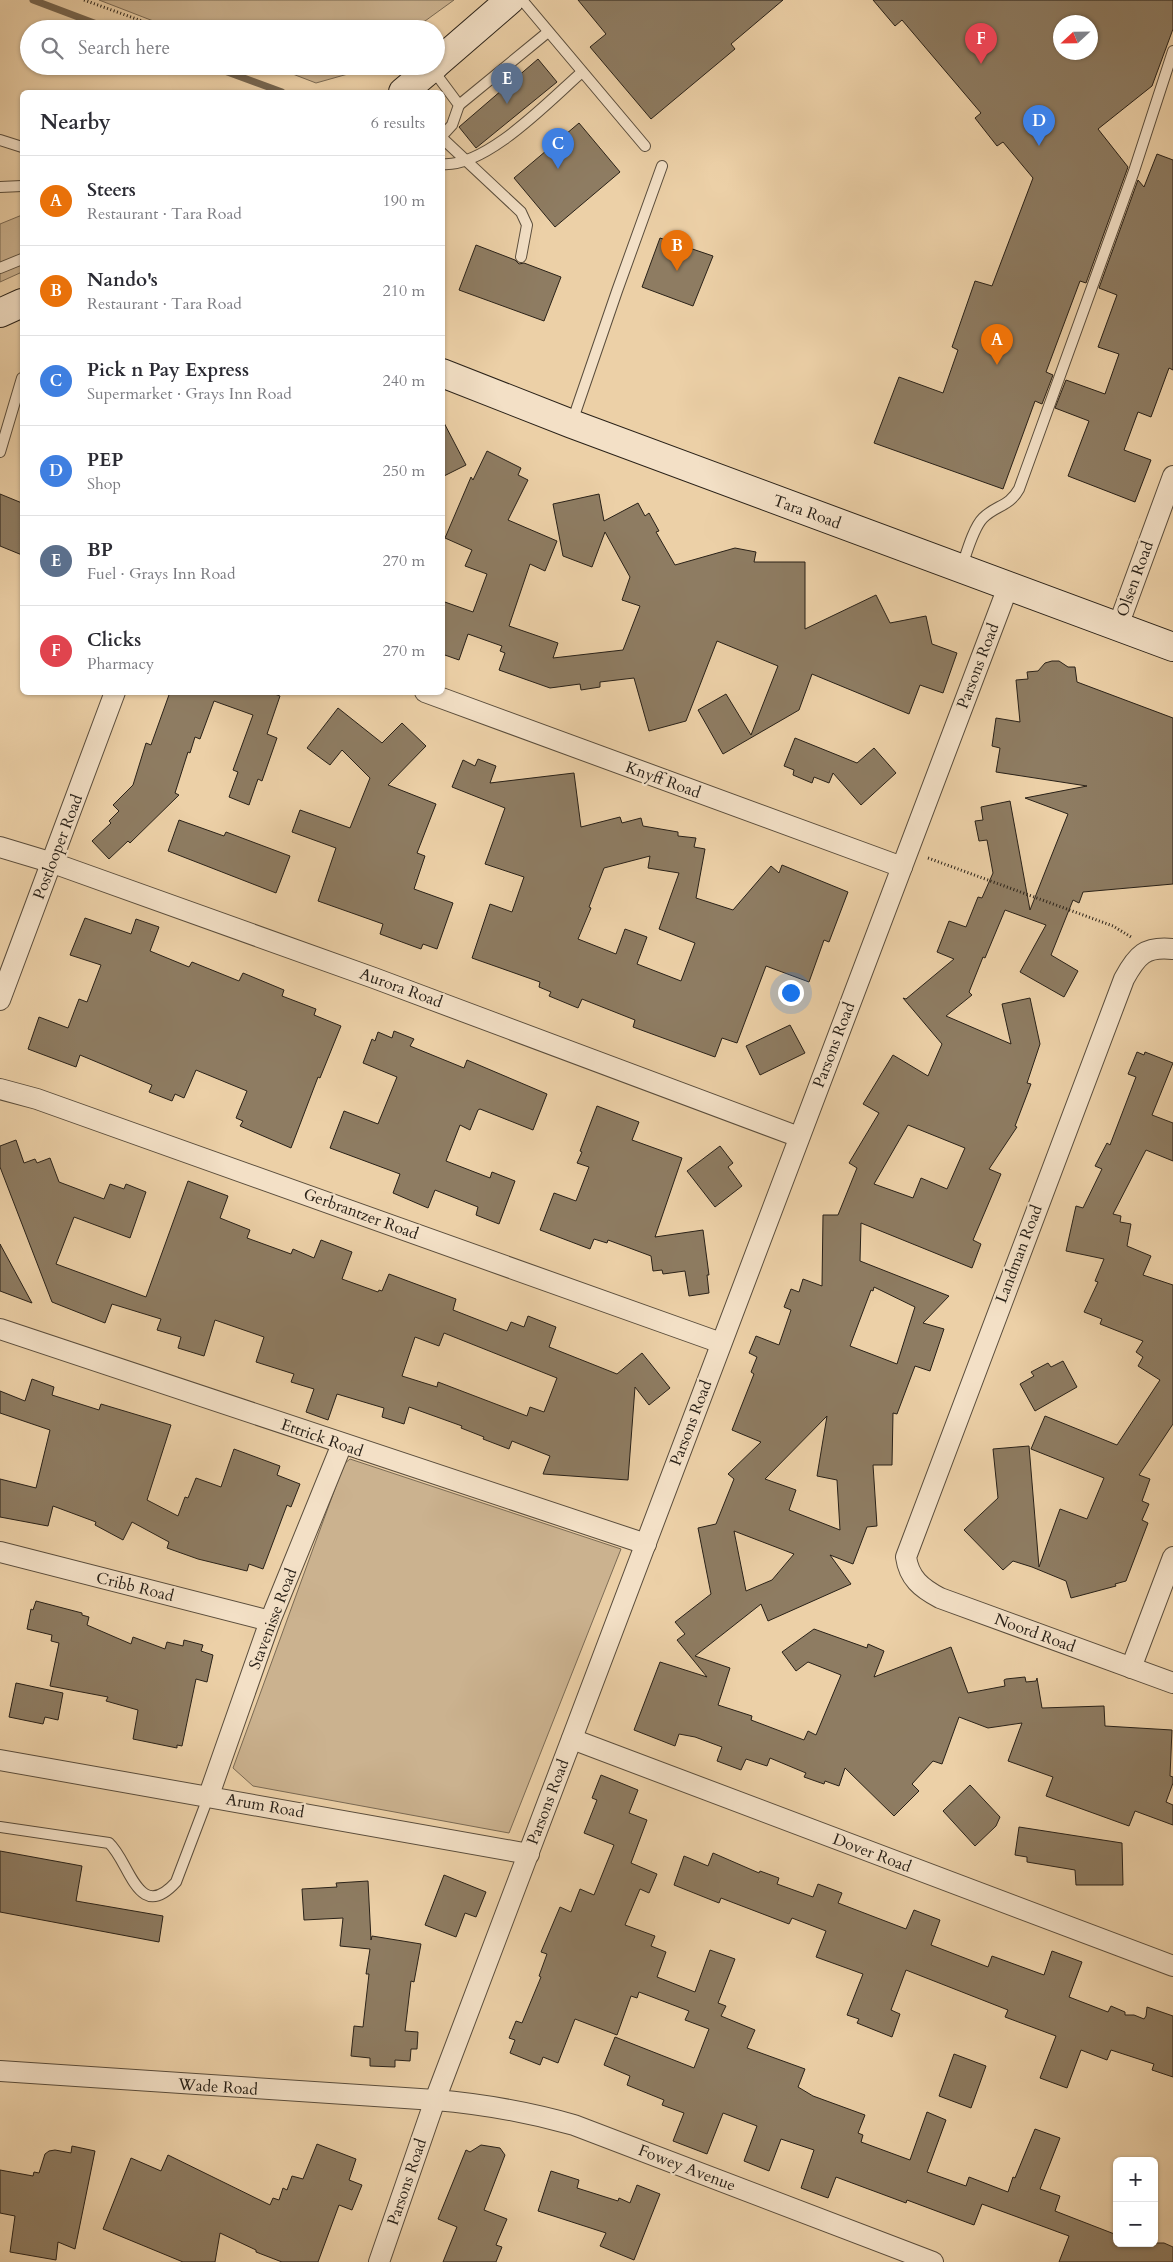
<!DOCTYPE html>
<meta charset="utf-8">
<style>
body{margin:0;font-family:Cardo,serif;background:#f2f2f3;color:#2b2b33}
.controls{position:absolute;right:15px;bottom:15px;display:grid;overflow:hidden;border-radius:8px;box-shadow:0 1px 4px #0004}
.controls button{width:45px;height:45px;display:grid;place-items:center;padding:0;border:0;border-bottom:1px solid #e1e1e2;background:#fff;color:#2b2b33;font:25px sans-serif}
.compass{position:absolute;left:1053px;top:15px;width:45px;height:45px;border-radius:50%;background:#fff;box-shadow:0 1px 4px #0004;rotate:248deg}
.you{position:absolute;left:790px;top:992px;width:18px;height:18px;margin:-12px;border:4px solid #fff;border-radius:50%;background:#1a73e8;box-shadow:0 0 0 8px #1a73e833}
.badge{display:grid;place-items:center;width:32px;height:32px;border-radius:50%;background:#8f2418;color:#fff;font-size:16px;font-weight:700}
.pin{position:absolute;translate:-50% -41px;filter:drop-shadow(0 1px 2px #0008)}
.pin::after{content:'';position:absolute;top:26px;width:18px;height:15px;background:inherit;clip-path:polygon(0 0,100% 0,50% 100%)}
.list{margin:0;padding:0;list-style:none}
h2{display:flex;justify-content:space-between;align-items:center;height:65px;margin:0;padding:0 20px;font-size:21px}
h2 small{font-size:16px;font-weight:400;color:#7c7c81}
.list li{display:grid;grid-template-columns:32px 1fr auto;gap:15px;align-items:center;box-sizing:border-box;height:90px;padding:0 20px;border-top:1px solid #e1e1e2}
.list b{display:block;font-size:19px;white-space:nowrap}
.list p{margin:0;font-size:16px;white-space:nowrap;color:#7c7c81}
.list em{font-size:16px;font-style:normal;color:#7c7c81}
.icon{flex:none;width:28px;height:28px;fill:none;stroke:currentColor;stroke-width:2;stroke-linecap:round;stroke-linejoin:round}
.map{position:relative;flex:none;width:1173px;height:2262px;overflow:hidden}
.search{position:absolute;background:#fff;box-shadow:0 1px 4px #0004;left:20px;top:20px;width:425px;height:55px;display:flex;align-items:center;gap:12px;box-sizing:border-box;padding:0 18px;border-radius:28px;color:#7c7c81;font-size:19px}
.panel{position:absolute;background:#fff;box-shadow:0 1px 4px #0004;left:20px;top:90px;width:425px;height:605px;border-radius:8px}
.map>svg:first-child{display:block}
</style>
<div class="map">
<svg width="1173" height="2262" viewBox="0 0 1173 2262">
<rect width="100%" height="100%" fill="#ecd0a7"/>
<filter id="stains"><feTurbulence type="fractalNoise" baseFrequency=".004" numOctaves="4"/><feColorMatrix values="0 0 0 0 .2 0 0 0 0 .09 0 0 0 0 .02 0 0 0 .5 -.17"/></filter>
<radialGradient id="worn" r=".72"><stop offset=".6" stop-color="#630" stop-opacity="0"/><stop offset="1" stop-color="#630" stop-opacity=".3"/></radialGradient>
<g fill="#cbb28f" stroke="#7a6a54">
<polygon points="99,0 454,0 414,29 174,29"/>
<polygon points="272,66 362,66 355,72 316,83"/>
<polygon points="22,215 22,272 0,282 0,224"/>
<polygon points="350,1459 621,1549 509,1833 253,1786 233,1768 344,1464"/>
</g>
<g fill="none" stroke-linecap="round" stroke-linejoin="round">
<g stroke="#766650" stroke-width="7">
<polyline points="33,0 110,29"/>
<polyline points="211,66 282,92"/>
</g>
</g>
<g fill="#8e7c62" stroke="#292118" fill-rule="evenodd">
<polygon points="578,0 783,0 731,44 735,49 651,119 590,47 606,34"/>
<path d="M873,0H1173V29L1152,86L1098,129L1128,167L1086,283L1080,281L1046,372L1053,375L1042,404L1035,401L1003,489L874,443L899,377L943,393L958,350L952,347L975,281L992,286L1033,178L1003,142L997,146L975,118L981,113L902,20L895,26ZM1060,22H1090V52H1060Z"/>
<polygon points="538,59 557,82 476,148 459,127"/>
<polygon points="579,123 620,172 555,227 514,178"/>
<polygon points="1157,154 1173,160 1173,370 1169,368 1151,417 1138,412 1124,450 1151,460 1135,502 1068,476 1089,421 1055,408 1066,380 1105,394 1119,354 1098,347 1117,295 1099,288 1138,180 1144,187"/>
<polygon points="660,238 713,256 693,306 642,287"/>
<polygon points="476,245 515,260 519,264 524,263 561,277 544,321 459,290"/>
<polygon points="442,419 466,465 442,477"/>
<polygon points="487,451 521,468 518,475 528,480 508,520 557,541 545,571 530,564 509,626 558,643 553,658 623,650 640,606 622,600 630,577 605,532 592,567 563,556 553,504 599,494 604,521 638,503 645,516 649,513 659,531 656,532 675,565 735,548 756,552 754,562 805,562 805,629 876,595 890,623 926,616 932,644 957,653 943,693 920,685 909,714 812,674 799,710 723,754 698,710 726,694 751,735 778,666 717,641 686,721 649,731 634,678 600,682 600,687 581,690 580,684 550,688 499,670 505,653 500,651 502,646 468,634 459,660 442,654 442,601 473,612 487,574 465,566 472,550 445,538 471,477 473,480"/>
<polygon points="0,494 22,503 22,555 0,546"/>
<path d="M1052,661H1059L1068,667H1075L1077,682L1173,718V884L1083,892L1079,903L1073,900L1051,955L1078,971L1064,997L1020,972L1046,925L1005,910L985,958L983,957L969,992L972,995L946,1016L1011,1044L1002,1004L1030,998L1040,1044L1027,1083L1031,1084L1015,1126L1017,1127L989,1169L1001,1174L973,1240L981,1244L972,1268L861,1223L860,1261L949,1296L923,1323L944,1329L930,1371L915,1366L897,1414L893,1413L892,1465H873L877,1526L867,1527L853,1564L830,1555L851,1584L768,1621L761,1604L695,1656L730,1668L718,1705L752,1716L751,1720L804,1740L808,1731L816,1735L841,1675L808,1662L796,1671L782,1652L814,1629L867,1648L868,1644L884,1651L874,1677L951,1647L968,1693L1005,1686L1004,1680L1006,1679L1025,1677L1026,1682L1036,1681L1037,1678L1042,1708L1104,1706L1105,1726L1172,1730L1170,1776L1173,1777V1783L1166,1802L1173,1805V1825L1135,1811L1129,1826L1046,1796L1053,1777L1008,1761L1022,1723L988,1728L959,1717L942,1764L933,1761L912,1784L919,1791L894,1816L845,1768L839,1786L825,1781L824,1784L804,1777L806,1773L770,1758L767,1766L746,1759L741,1770L717,1761L722,1747L695,1737L679,1734L675,1746L634,1730L660,1662L707,1677L677,1640L685,1634L675,1622L711,1594L698,1528L716,1524L734,1479L728,1474L761,1442L732,1430L754,1374L751,1372L757,1357L749,1353L756,1336L779,1345L791,1310L784,1307L791,1289L799,1292L803,1279L822,1286L823,1215H838L857,1168L849,1163L879,1113L863,1104L893,1055L928,1076L942,1044L903,998L906,999L954,959L937,952L949,921L966,927L978,897L982,898L993,873L987,840L979,841L975,821L983,820L981,807L1010,801L1030,910L1068,814L1025,798L1087,786L996,772L1000,748L992,746L996,718L1020,722L1016,680L1028,679L1027,672L1038,671L1045,663ZM908,1125L965,1148L947,1189L921,1178L913,1198L874,1184ZM874,1287L915,1307L897,1364L850,1346L871,1290L873,1291ZM827,1416L817,1476L837,1480L840,1530L789,1510L796,1490L765,1479ZM734,1531L794,1554L772,1580L746,1591Z"/>
<polygon points="170,692 269,692 280,696 267,734 277,738 262,781 258,779 249,805 229,797 238,772 233,770 253,715 214,701 200,739 195,737 190,753 188,752 175,793 179,795 130,843 128,841 109,859 92,841 111,823 109,821 119,811 113,805 133,785 146,743 151,745"/>
<polygon points="338,708 382,743 402,723 426,746 388,785 436,804 417,853 425,856 414,889 453,903 437,949 423,944 421,949 380,934 383,924 318,901 336,848 292,832 300,810 350,828 370,778 342,750 330,765 307,748"/>
<polygon points="795,738 857,763 874,748 896,773 861,805 833,773 829,783 814,777 812,783 793,775 794,770 784,766"/>
<path d="M478,759L496,766L490,783L574,773L581,827L620,817L622,823L641,818L643,826L678,832V836L696,838L694,847L705,849L696,898L733,910L771,866L779,873L782,865L848,892L829,942L824,940L809,982L766,966L737,1043L722,1038L715,1057L633,1027L635,1020L582,999L578,1008L549,996L551,992L539,987L540,982L472,958L490,904L512,912L524,877L485,864L505,808L452,787L463,760L475,766ZM650,856L648,868L679,873L659,929L695,943L681,981L637,964L647,937L625,929L616,954L578,939L591,908L589,907L604,868Z"/>
<polygon points="179,820 224,836 226,832 290,856 276,893 168,851"/>
<polygon points="85,918 131,934 136,919 159,927 150,951 189,967 192,962 239,981 243,973 284,990 282,996 316,1009 314,1015 341,1026 320,1078 318,1077 291,1148 240,1126 243,1121 236,1118 247,1091 196,1070 184,1098 175,1094 172,1101 149,1092 152,1085 80,1055 76,1067 28,1049 39,1017 68,1028 79,999 87,1002 101,965 70,955"/>
<polygon points="790,1025 805,1053 760,1075 746,1046"/>
<polygon points="394,1031 414,1039 410,1046 464,1068 467,1060 547,1094 533,1130 480,1109 478,1110 470,1130 460,1125 446,1161 490,1178 492,1172 515,1181 499,1224 476,1215 478,1207 435,1190 428,1208 393,1193 400,1174 330,1148 344,1111 378,1124 397,1077 363,1063 372,1039 375,1041 378,1032 392,1038"/>
<polygon points="1137,1052 1144,1055 1145,1052 1173,1063 1152,1115 1173,1123 1173,1161 1146,1150 1113,1214 1121,1216 1120,1222 1131,1224 1127,1246 1151,1256 1143,1275 1173,1285 1173,1424 1139,1475 1150,1479 1142,1501 1149,1504 1142,1520 1148,1523 1126,1581 1115,1584 1116,1586 1071,1598 1066,1581 1032,1567 1013,1561 1003,1570 964,1530 998,1498 993,1449 1029,1446 1039,1567 1060,1509 1087,1519 1104,1478 1031,1449 1045,1416 1117,1445 1160,1380 1138,1366 1143,1357 1136,1352 1143,1341 1100,1324 1102,1319 1084,1312 1098,1282 1095,1281 1104,1259 1066,1251 1076,1206 1083,1208 1102,1169 1095,1166 1107,1143 1110,1145 1136,1077 1128,1074"/>
<polygon points="597,1106 639,1122 632,1140 682,1158 655,1237 703,1230 709,1275 707,1275 709,1293 689,1296 685,1271 663,1274 662,1270 653,1271 651,1256 608,1240 607,1243 594,1239 590,1249 540,1230 554,1193 576,1201 589,1167 577,1163 582,1152 580,1151"/>
<path d="M16,1140L24,1163L35,1159L37,1163L50,1158L59,1182L104,1199L110,1184L124,1189L126,1184L146,1192L130,1238L74,1217L56,1264L146,1297L188,1181L228,1196L220,1218L250,1230L247,1238L291,1254L293,1249L314,1258L321,1240L352,1252L342,1279L378,1292L379,1290L382,1291L389,1274L456,1299L453,1310L507,1331L511,1322L524,1327L528,1316L556,1327L549,1347L617,1374L642,1353L670,1388L649,1405L635,1387L628,1480L543,1474L550,1456L512,1441L509,1449L483,1439L484,1437L461,1428L462,1426L409,1407L404,1424L382,1417L384,1408L337,1394L328,1420L306,1412L314,1389L291,1382L294,1374L256,1362L264,1337L215,1320L204,1356L178,1348L181,1337L157,1330L161,1319L112,1304L105,1323L52,1302L0,1167V1146ZM444,1333L557,1378L544,1412L530,1407L527,1416L438,1382L437,1387L402,1376L415,1337L439,1346Z"/>
<polygon points="720,1146 733,1163 728,1167 742,1186 715,1207 687,1171"/>
<polygon points="0,1244 32,1303 0,1291"/>
<polygon points="1063,1361 1077,1387 1035,1411 1020,1384 1034,1376 1031,1372 1048,1363 1051,1367"/>
<polygon points="32,1379 54,1387 52,1395 99,1410 101,1404 171,1425 147,1500 178,1516 185,1497 188,1498 196,1478 221,1487 234,1449 280,1466 277,1475 300,1484 291,1507 287,1505 263,1569 249,1564 247,1571 198,1559 167,1548 169,1542 132,1522 123,1540 95,1525 96,1522 53,1506 48,1526 0,1517 0,1479 36,1488 50,1430 0,1413 0,1391 25,1401"/>
<polygon points="36,1601 82,1613 82,1615 89,1617 87,1625 131,1644 133,1637 165,1649 167,1642 183,1646 184,1640 203,1645 201,1651 213,1655 207,1682 196,1679 182,1746 177,1745 177,1748 133,1739 138,1710 106,1701 108,1697 50,1686 59,1643 51,1641 52,1635 27,1629 31,1609 33,1610"/>
<polygon points="16,1683 63,1693 58,1720 45,1717 43,1724 9,1717"/>
<polygon points="601,1775 638,1790 629,1813 647,1820 631,1863 657,1874 649,1893 640,1889 625,1925 655,1936 651,1946 666,1952 657,1977 695,1992 710,1950 735,1959 718,2003 726,2006 721,2016 755,2030 747,2048 805,2069 798,2087 813,2096 865,2115 858,2133 863,2135 861,2142 910,2160 927,2112 946,2120 927,2172 966,2186 969,2177 1008,2192 1013,2177 1015,2178 1035,2129 1060,2138 1040,2189 1060,2196 1055,2211 1117,2235 1117,2243 1164,2243 1173,2247 1173,2262 1059,2262 1069,2236 982,2204 974,2225 907,2200 906,2203 836,2177 828,2198 801,2188 814,2150 781,2139 769,2171 744,2161 757,2126 723,2113 707,2154 673,2141 684,2113 662,2105 664,2100 627,2085 630,2076 604,2065 615,2037 694,2068 709,2029 685,2020 689,2011 639,1992 637,1998 631,1996 617,2035 575,2019 558,2063 543,2057 540,2065 510,2053 515,2040 509,2038 516,2021 522,2023 541,1977 539,1976 547,1954 541,1952 560,1907 571,1912 580,1889 594,1895 614,1845 584,1833 597,1800 592,1798"/>
<polygon points="970,1785 1000,1817 996,1826 975,1846 943,1811"/>
<polygon points="1019,1827 1122,1843 1123,1885 1076,1885 1075,1870 1027,1862 1027,1857 1015,1855"/>
<polygon points="0,1851 82,1866 76,1901 163,1916 159,1942 0,1912"/>
<polygon points="713,1853 759,1873 760,1871 779,1878 777,1884 813,1897 818,1884 842,1893 838,1903 906,1929 914,1910 940,1920 931,1945 988,1967 992,1956 1044,1975 1052,1951 1082,1962 1069,1997 1108,2012 1111,2006 1125,2012 1125,2015 1134,2015 1144,2019 1146,2016 1147,2007 1173,2016 1173,2077 1152,2070 1154,2064 1111,2050 1107,2060 1081,2050 1067,2088 1040,2078 1056,2036 1005,2017 1008,2010 906,1970 891,2010 900,2014 892,2037 857,2023 859,2019 847,2015 863,1974 816,1957 826,1931 792,1918 789,1924 721,1898 719,1903 674,1885 684,1856 708,1866"/>
<polygon points="444,1875 486,1892 476,1917 465,1913 456,1937 425,1925"/>
<polygon points="368,1881 371,1940 372,1936 421,1944 414,1982 411,1981 405,2031 418,2032 417,2049 411,2049 410,2061 395,2060 395,2067 370,2066 370,2058 351,2056 354,2026 363,2027 369,1974 366,1974 370,1949 340,1946 343,1918 304,1920 302,1889 337,1887 336,1883"/>
<polygon points="954,2054 986,2066 971,2108 939,2096"/>
<polygon points="317,2144 356,2159 349,2180 362,2185 352,2210 339,2205 318,2262 282,2262 256,2252 256,2250 220,2233 215,2262 183,2262 103,2229 131,2158 161,2171 168,2155 270,2205 273,2198 279,2200 283,2188 287,2190 292,2176 303,2179"/>
<polygon points="481,2145 500,2148 505,2155 484,2210 507,2219 496,2245 502,2247 496,2262 443,2262 457,2227 438,2219 466,2150 470,2152"/>
<polygon points="72,2146 95,2151 75,2249 58,2242 56,2260 10,2252 15,2216 0,2213 0,2170 33,2176 34,2172 39,2173 45,2154 49,2151 55,2150 71,2153"/>
<polygon points="551,2171 579,2180 577,2188 618,2201 619,2198 630,2203 637,2185 660,2194 634,2260 600,2246 606,2233 538,2211"/>
</g>
<g fill="none" stroke-linecap="round" stroke-linejoin="round">
<defs>
<g id="lane">
<polyline points="522,0 645,146"/>
<polyline points="433,70 459,105 452,125 442,136"/>
<polyline points="459,105 548,32"/>
<polyline points="442,138 521,212 527,225 521,257"/>
<polyline points="0,140 22,147"/>
<path d="M442,164C486,168 550,100 582,72"/>
<polyline points="0,187 22,186"/>
<polyline points="0,268 22,259"/>
<polyline points="572,422 617,291 662,166"/>
<polyline points="0,452 22,378"/>
<path d="M961,569C966,555 973,528 983,518C996,505 1009,507 1019,489L1134,171L1173,51"/>
<path d="M0,1827L109,1843C130,1862 138,1924 176,1882L209,1795"/>
</g>
<g id="street">
<polyline points="1118,626 1173,476"/>
<polyline points="425,692 902,867"/>
<polyline points="0,847 53,863 374,978 799,1137"/>
<path d="M1173,949C1145,946 1137,955 1124,979L906,1557C909,1578 921,1588 940,1598L1173,1683"/>
<polyline points="0,1000 115,692"/>
<polyline points="0,1089 37,1099 721,1343"/>
<polyline points="0,1329 646,1544"/>
<polyline points="0,1552 270,1621"/>
<polyline points="1131,1668 1173,1557"/>
<polyline points="572,1739 1173,1966"/>
<polyline points="0,1760 529,1854"/>
<polyline points="209,1795 270,1621 342,1444"/>
<path d="M0,2071L435,2100C483,2104 528,2112 574,2125L933,2262"/>
<polyline points="379,2262 435,2100 1008,587"/>
</g>
<g id="secondary">
<polyline points="436,64 510,0"/>
<polyline points="403,92 434,66"/>
<polyline points="0,313 22,303"/>
<polyline points="442,373 572,424 1173,647"/>
</g>
</defs>
<use href="#lane" stroke="#5a4d3c" stroke-width="12"/>
<use href="#street" stroke="#5a4d3c" stroke-width="22"/>
<use href="#secondary" stroke="#292118" stroke-width="30"/>
<g stroke="#292118" stroke-width="3" stroke-dasharray="1 2.5" stroke-linecap="butt">
<polyline points="84,0 164,29"/>
<polyline points="928,858 1113,926 1131,937"/>
</g>
<use href="#lane" stroke="#f3e0c6" stroke-width="10"/>
<use href="#street" stroke="#f3e0c6" stroke-width="20"/>
<use href="#secondary" stroke="#f3e0c6" stroke-width="28"/>
</g>
<g text-anchor="middle" dominant-baseline="central" stroke-width="4.5" stroke-linejoin="round" paint-order="stroke">
<g font-size="16" fill="#292118" stroke="#f3e0c6">
<text transform="translate(807 512) rotate(20)">Tara Road</text>
<text transform="translate(1135 579) rotate(-70)">Olsen Road</text>
<text transform="translate(978 666) rotate(-69)">Parsons Road</text>
<text transform="translate(663 780) rotate(20)">Knyff Road</text>
<text transform="translate(58 847) rotate(-69)">Postlooper Road</text>
<text transform="translate(401 988) rotate(20)">Aurora Road</text>
<text transform="translate(834 1045) rotate(-69)">Parsons Road</text>
<text transform="translate(361 1214) rotate(20)">Gerbrantzer Road</text>
<text transform="translate(1019 1254) rotate(-69)">Landman Road</text>
<text transform="translate(691 1423) rotate(-69)">Parsons Road</text>
<text transform="translate(322 1438) rotate(19)">Ettrick Road</text>
<text transform="translate(135 1587) rotate(14)">Cribb Road</text>
<text transform="translate(273 1619) rotate(-69)">Stavenisse Road</text>
<text transform="translate(1035 1633) rotate(20)">Noord Road</text>
<text transform="translate(548 1802) rotate(-69)">Parsons Road</text>
<text transform="translate(265 1806) rotate(10)">Arum Road</text>
<text transform="translate(872 1853) rotate(21)">Dover Road</text>
<text transform="translate(218 2087) rotate(4)">Wade Road</text>
<text transform="translate(687 2168) rotate(21)">Fowey Avenue</text>
<text transform="translate(407 2182) rotate(-71)">Parsons Road</text>
</g>
</g>
<rect width="100%" height="100%" filter="url(#stains)"/>
<rect width="100%" height="100%" fill="url(#worn)"/>
</svg>
<div class="controls">
<button>+</button>
<button>−</button>
</div>
<svg class="compass" viewBox="-18 -18 36 36"><path d="M0-13l5 13h-10z" fill="#e53935"/><path d="M0 13l5-13h-10z" fill="#7c7c81"/></svg>
<div class="you"></div>
<div class="pin badge" style="left:997px;top:365px;background:#e8710a">A</div>
<div class="pin badge" style="left:677px;top:271px;background:#e8710a">B</div>
<div class="pin badge" style="left:558px;top:169px;background:#3f7fe0">C</div>
<div class="pin badge" style="left:1039px;top:146px;background:#3f7fe0">D</div>
<div class="pin badge" style="left:507px;top:104px;background:#5c6f8a">E</div>
<div class="pin badge" style="left:981px;top:64px;background:#e0444e">F</div>
<div class="search"><svg class="icon" aria-label="search" viewBox="0 0 24 24"><circle cx="10" cy="10" r="6"/><path d="M15 15l6 6"/></svg>Search here</div>
<section class="panel">
<h2>Nearby<small>6 results</small></h2>
<ul class="list">
<li><span class="badge" style="background:#e8710a">A</span><div><b>Steers</b><p>Restaurant · Tara Road</p></div><em>190 m</em></li>
<li><span class="badge" style="background:#e8710a">B</span><div><b>Nando's</b><p>Restaurant · Tara Road</p></div><em>210 m</em></li>
<li><span class="badge" style="background:#3f7fe0">C</span><div><b>Pick n Pay Express</b><p>Supermarket · Grays Inn Road</p></div><em>240 m</em></li>
<li><span class="badge" style="background:#3f7fe0">D</span><div><b>PEP</b><p>Shop</p></div><em>250 m</em></li>
<li><span class="badge" style="background:#5c6f8a">E</span><div><b>BP</b><p>Fuel · Grays Inn Road</p></div><em>270 m</em></li>
<li><span class="badge" style="background:#e0444e">F</span><div><b>Clicks</b><p>Pharmacy</p></div><em>270 m</em></li>
</ul>
</section>
</div>
